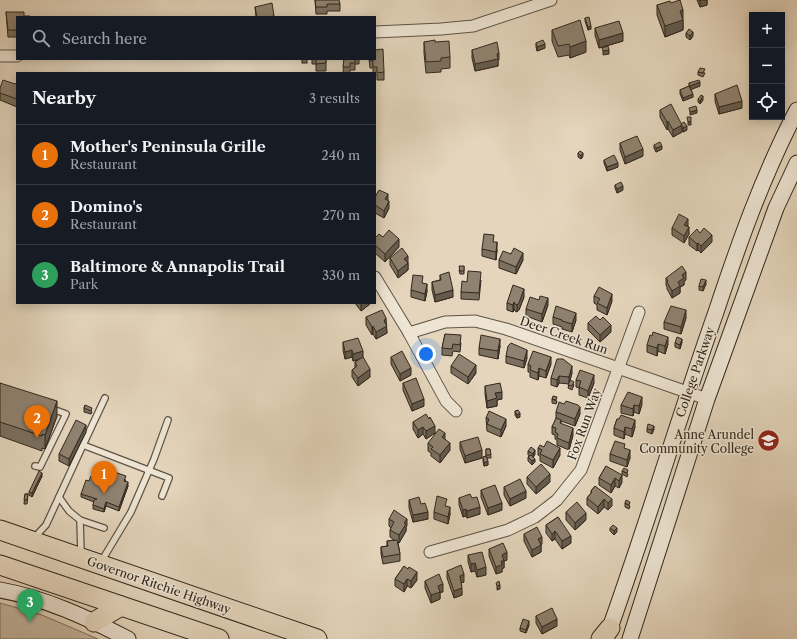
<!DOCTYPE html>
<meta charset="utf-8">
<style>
body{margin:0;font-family:"Libre Caslon Text",serif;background:#20242c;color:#f1f3f6}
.controls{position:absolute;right:12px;top:12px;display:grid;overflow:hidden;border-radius:0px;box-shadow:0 2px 10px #0003}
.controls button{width:36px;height:36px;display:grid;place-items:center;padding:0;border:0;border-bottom:1px solid #363941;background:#171b24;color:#f1f3f6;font:20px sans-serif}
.you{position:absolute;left:426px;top:354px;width:14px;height:14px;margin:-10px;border:3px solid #fff;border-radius:50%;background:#1a73e8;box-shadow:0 0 0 6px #1a73e833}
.badge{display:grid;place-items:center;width:26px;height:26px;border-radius:50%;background:#0f766e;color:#fff;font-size:13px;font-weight:700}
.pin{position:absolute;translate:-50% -33px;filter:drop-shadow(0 1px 2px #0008)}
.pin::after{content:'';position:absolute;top:21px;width:14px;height:12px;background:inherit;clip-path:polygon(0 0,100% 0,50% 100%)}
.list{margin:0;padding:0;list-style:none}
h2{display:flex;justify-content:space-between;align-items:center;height:52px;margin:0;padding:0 16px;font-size:17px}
h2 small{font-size:13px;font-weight:400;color:#9ea1a6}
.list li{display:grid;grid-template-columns:26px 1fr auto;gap:12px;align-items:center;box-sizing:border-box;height:60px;padding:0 16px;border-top:1px solid #363941}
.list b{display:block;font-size:15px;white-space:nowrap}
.list p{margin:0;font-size:13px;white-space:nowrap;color:#9ea1a6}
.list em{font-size:13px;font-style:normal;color:#9ea1a6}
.icon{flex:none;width:22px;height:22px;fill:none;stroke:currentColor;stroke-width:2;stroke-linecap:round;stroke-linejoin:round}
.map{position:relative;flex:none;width:797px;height:639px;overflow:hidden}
.search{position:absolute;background:#171b24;box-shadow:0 2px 10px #0003;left:16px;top:16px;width:360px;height:44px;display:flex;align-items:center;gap:10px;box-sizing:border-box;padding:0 14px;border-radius:0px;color:#9ea1a6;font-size:15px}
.panel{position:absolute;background:#171b24;box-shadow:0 2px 10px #0003;left:16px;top:72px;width:360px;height:232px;border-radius:0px}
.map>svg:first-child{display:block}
</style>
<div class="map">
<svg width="797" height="639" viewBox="0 0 797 639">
<rect width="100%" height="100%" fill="#e4d5bc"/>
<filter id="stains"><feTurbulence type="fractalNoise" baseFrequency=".005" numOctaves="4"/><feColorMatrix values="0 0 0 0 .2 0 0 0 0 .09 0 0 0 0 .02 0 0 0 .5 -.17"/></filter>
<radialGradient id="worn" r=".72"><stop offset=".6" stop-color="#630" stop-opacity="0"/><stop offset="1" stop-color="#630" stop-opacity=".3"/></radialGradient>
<polygon fill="#c6b8a1" stroke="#7c705f" points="0,603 42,615 98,639 0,639"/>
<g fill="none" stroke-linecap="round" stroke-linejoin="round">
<defs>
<g id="lane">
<polyline points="83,445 105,398"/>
<polyline points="35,466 40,467 66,414 50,408"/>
<polyline points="80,520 104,528"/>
<polyline points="34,538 46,525 59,497"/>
<polyline points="81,553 80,520 69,511 59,497 83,445 169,478 162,496"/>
<polyline points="101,562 131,512 154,459 168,420"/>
</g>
<g id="street">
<polyline points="375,32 441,29 473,26 551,0"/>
<polyline points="0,56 17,56"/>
<polyline points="375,277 409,333 446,401 456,411"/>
<polyline points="409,333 445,322 475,321 506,329 707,399"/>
<polyline points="430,552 508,530 535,517 557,500 581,470 639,312"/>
</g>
<g id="secondary">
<path d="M0,590C45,598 88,618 128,639"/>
<path d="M606,639C645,531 678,420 716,312C739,243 763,175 797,110"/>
<polyline points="630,639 707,399 776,208 797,163"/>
</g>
<g id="highway">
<polyline points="0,530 317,639"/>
<polyline points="0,565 219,639"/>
<polyline points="94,622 121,606"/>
<polyline points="601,639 610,628"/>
</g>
</defs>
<use href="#lane" stroke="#5e5345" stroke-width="8"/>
<use href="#street" stroke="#5e5345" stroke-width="13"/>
<use href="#secondary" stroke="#32281d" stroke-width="17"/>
<use href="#highway" stroke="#32281d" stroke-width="21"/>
<use href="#lane" stroke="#ede4d3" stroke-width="5.5"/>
<use href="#street" stroke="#ede4d3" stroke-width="11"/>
<use href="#secondary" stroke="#ede4d3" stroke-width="15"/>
<use href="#highway" stroke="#e4d5bc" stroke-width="19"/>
</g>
<g fill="#7b7060" stroke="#32281d">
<polygon points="315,0 340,4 340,11 327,11 327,14 316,14"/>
<polygon points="697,0 707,0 707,5 700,7"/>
<polygon points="671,3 683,21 683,30 665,37 657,15 657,5"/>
<polygon points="255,7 274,16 274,17 256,17"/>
<polygon points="6,12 24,16 17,17 17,37 8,37"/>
<polygon points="585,18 591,29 588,30 585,21"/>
<polygon points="595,28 623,41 599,48 595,35"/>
<polygon points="552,30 586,52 570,58 569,55 558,57 552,41"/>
<polygon points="686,33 693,36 690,40 686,37"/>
<polygon points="424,42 435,42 450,57 450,68 441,69 441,72 426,73 424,53"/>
<polygon points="536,43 545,48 537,51 536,47"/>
<polygon points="472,50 499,60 498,61 498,66 475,71 472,58"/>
<rect x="302" y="59" width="5" height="4"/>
<polygon points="312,59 326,59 326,71 316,71 316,64 312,64"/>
<polygon points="344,59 359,59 359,64 355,64 355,70 350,70 350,73 343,73"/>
<polygon points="369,59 375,59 384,72 384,80 377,80 377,75 375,75 375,73 373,73 373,68 370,68"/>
<polygon points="698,72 705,73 703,77 698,75"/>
<polygon points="17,83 17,107 0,100 0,88 15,84"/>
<polygon points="689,83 700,86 691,89 693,97 683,101 680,94 680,90 689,86"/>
<polygon points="715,94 742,108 719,114 715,101"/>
<polygon points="698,99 703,100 700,104 698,102"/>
<polygon points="660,110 681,124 687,130 683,132 682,131 682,132 673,137 668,129 667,130 660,117"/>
<polygon points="620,143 643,156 625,164 620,150"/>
<polygon points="654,145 662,149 656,152 654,148"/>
<polygon points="578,153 583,156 581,159 578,157"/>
<polygon points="604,160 618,167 607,171 604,163"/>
<polygon points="615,185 623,190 617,193 615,188"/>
<polygon points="375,197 389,208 384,218 375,213"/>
<polygon points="688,226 689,234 684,243 672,235 672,228"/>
<polygon points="383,237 399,247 385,262 375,253 375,238"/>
<polygon points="689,237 712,242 701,253 698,250 697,251 689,245"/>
<polygon points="494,242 497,250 496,260 482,256 482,249"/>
<polygon points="511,254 523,260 516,274 499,268 499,260"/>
<polygon points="390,258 408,263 408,270 398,278 390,265"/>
<polygon points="464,266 464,274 460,274 459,270"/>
<polygon points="440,275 453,297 435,302 432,290 432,282 440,280"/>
<polygon points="666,278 686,280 684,281 684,285 680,287 680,293 672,298 667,289 667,287 666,285"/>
<polygon points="481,280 479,300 461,299 461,292 467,282"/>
<polygon points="423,283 427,291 425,301 411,297 411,290"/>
<polygon points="706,284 703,291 699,290 699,286"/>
<polygon points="594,296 612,301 607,315 597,310 597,305 594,303"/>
<polygon points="524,297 519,310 517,312 515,311 514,309 513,312 507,310 507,303"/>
<polygon points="355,303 371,303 361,311"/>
<polygon points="548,305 542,322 526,316 526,309"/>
<polygon points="366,317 386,325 387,333 376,339 373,334 372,335 366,325"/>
<polygon points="553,317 576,320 572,332 562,329 562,327 553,324"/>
<polygon points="686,318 681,334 664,329 664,322"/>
<polygon points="588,323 611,332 600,342 588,330"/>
<polygon points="445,334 461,343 460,352 453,351 452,356 442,355 442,348"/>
<polygon points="343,342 363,357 370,377 358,386 352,377 352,370 355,368 355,362 358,360 353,361 352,357 345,359 343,350"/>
<polygon points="682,342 680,349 675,347 675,343"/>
<polygon points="668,344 665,354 658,351 657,356 647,352 647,345"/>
<polygon points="500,346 498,359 479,355 479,348"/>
<polygon points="506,356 527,358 524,368 506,363"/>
<polygon points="391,357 411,375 400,381 391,364"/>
<polygon points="528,364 551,364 546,378 539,376 538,380 530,377 530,372 528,372"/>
<polygon points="451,366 476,373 468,384 451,373"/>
<polygon points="572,373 570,380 574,385 572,390 568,388 569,384 559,383 557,387 551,385 551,378"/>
<polygon points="576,380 594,383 588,398 579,395 579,388 576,387"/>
<polygon points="0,383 57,416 45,449 42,448 42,451 0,436"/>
<polygon points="403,383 424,406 412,411 403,390"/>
<polygon points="485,386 502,399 497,400 497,406 487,408 485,394"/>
<polygon points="552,399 557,401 556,404 552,403"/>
<polygon points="642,404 639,414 634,412 633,416 621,413 621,405"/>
<polygon points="85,405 92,412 91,414 84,412 84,408"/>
<polygon points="515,411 520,417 517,418 515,415"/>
<polygon points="556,412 580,414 575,426 561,421 561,423 573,435 569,450 557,445 557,440 555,439 555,435 552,434 552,427 556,419"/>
<polygon points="486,418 506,426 501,437 487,431"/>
<polygon points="429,419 435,433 426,439 423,434 418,438 413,429 413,422"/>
<polygon points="617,419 635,427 632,437 625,434 624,439 614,435 614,428"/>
<polygon points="647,429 654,429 652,434 647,432"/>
<polygon points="86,432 69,466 59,461 59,454"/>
<polygon points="445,439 450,450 440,463 431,456 431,453 428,451 428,443"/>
<polygon points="460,442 482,458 465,463 460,449"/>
<polygon points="538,448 560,455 553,468 540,461 540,456 538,455"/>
<polygon points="486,449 490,449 491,458 487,458 488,465 484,466 483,461 483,457 486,456"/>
<polygon points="625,449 630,458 627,467 610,461 610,454"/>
<polygon points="528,451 535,454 533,457 535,462 532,465 528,461 528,457 530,456 528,455"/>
<polygon points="606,466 622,482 619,488 615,486 611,493 599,485 599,478"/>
<polygon points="622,471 628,474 627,477 622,474"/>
<polygon points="42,476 32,497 29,495 29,492"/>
<polygon points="103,476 126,480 125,481 128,486 119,511 106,506 104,512 93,509 93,505 94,502 81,497 81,494 89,481"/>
<polygon points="527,477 550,482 536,494 527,484"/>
<polygon points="595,486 612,506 608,510 604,507 598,514 587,505 587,498 591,493 591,491"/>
<polygon points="504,487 526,498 510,506 504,495"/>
<polygon points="481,490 502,510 488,515 481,497"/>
<polygon points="25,494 28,494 27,504 24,504"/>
<polygon points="459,498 472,498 480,514 467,518 466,516 463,517 459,505"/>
<polygon points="409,500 421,504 428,519 413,522 409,508"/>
<polygon points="625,503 630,506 629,509 625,507"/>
<polygon points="447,506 450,514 448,524 434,519 434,512"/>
<polygon points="566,512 586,520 575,530 566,520"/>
<polygon points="558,517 571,543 562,549 555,539 552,541 546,533 546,525"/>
<polygon points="389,519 407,526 406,527 406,531 399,543 398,542 400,554 400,561 383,564 381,554 381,547 387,546 387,541 394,540 390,537 390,530 391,528 389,526"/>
<polygon points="610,528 617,532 614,535 610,531"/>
<polygon points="524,534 542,544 541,545 541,552 532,557 524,541"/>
<polygon points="489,549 507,560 504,561 504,568 502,568 502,572 496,574 489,556"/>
<polygon points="468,555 486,575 477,577 475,571 471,572 468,562"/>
<polygon points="404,566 417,580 411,588 407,586 404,592 395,586 395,579"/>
<polygon points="447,571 464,582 461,583 462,595 454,598 447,578"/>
<polygon points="425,581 443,592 440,592 440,599 431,603 425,588"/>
<polygon points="536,616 557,626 542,634 536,623"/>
<polygon points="529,625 526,633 520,631 520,628"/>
</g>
<g fill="#645b4e" stroke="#32281d">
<polygon points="700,0 707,0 707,5 700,7"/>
<polygon points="683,10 683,30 665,37 665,26 680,11"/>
<polygon points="591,26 591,29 588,30 588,27"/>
<polygon points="693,32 693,36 690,40 690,36"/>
<polygon points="623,33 623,41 599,48 599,40"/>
<polygon points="586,41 586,52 570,58 570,47"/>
<polygon points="545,44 545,48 537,51 537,47"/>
<polygon points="609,50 609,54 603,55 603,51"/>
<polygon points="499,53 499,60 498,61 498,66 475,71 475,64"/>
<polygon points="700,82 700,86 690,90 690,86"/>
<polygon points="693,94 693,97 683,101 683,98"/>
<polygon points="703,96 703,100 700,104 700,101"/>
<polygon points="742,101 742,108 719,114 719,107"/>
<polygon points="697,110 697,113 690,115 690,112"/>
<polygon points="668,121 668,129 667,130 667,122"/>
<polygon points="691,121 691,125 688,125 688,122"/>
<polygon points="682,125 682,132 673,137 673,130"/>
<polygon points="687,126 687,130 683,132 683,128"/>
<polygon points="662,146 662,149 656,152 656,148"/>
<polygon points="643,149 643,156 625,164 625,157"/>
<polygon points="583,153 583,156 581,159 581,156"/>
<polygon points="618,163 618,167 607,171 607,167"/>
<polygon points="623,186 623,190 617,193 617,189"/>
<polygon points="388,194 388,201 385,199"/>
<polygon points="389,201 389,208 384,218 384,211"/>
<polygon points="688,219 688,226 684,225"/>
<polygon points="689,227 689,234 684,243 684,236"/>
<polygon points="712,235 712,242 701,253 701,246"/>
<polygon points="399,239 399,247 385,262 385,254"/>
<polygon points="497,242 497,250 496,260 496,252"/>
<polygon points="698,243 698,250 697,251 697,244"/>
<polygon points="523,253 523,260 516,274 516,267"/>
<polygon points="408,256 408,270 398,278 398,271 404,259"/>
<polygon points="686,272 686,280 684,281 684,285 680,287 680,293 672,298 672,291 682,275"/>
<polygon points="706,280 706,284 703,291 703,287"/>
<polygon points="427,284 427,291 425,301 425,294"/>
<polygon points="524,289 524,297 519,310 517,312 517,305"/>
<polygon points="453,290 453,297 435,302 435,295"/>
<polygon points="612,294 612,301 607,315 607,308"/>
<polygon points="548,298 548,305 542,322 542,314"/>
<polygon points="514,302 514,309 513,312 513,305"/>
<polygon points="362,303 371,303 361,311 361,304"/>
<polygon points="686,310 686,318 681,334 681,327"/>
<polygon points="576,313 576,320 572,332 572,324"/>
<polygon points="386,318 387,333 376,339 376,332"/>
<polygon points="611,325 611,332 600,342 600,335"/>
<polygon points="373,326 373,334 372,335 372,327"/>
<polygon points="668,337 668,344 665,354 665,346"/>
<polygon points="500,339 500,346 498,359 498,351"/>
<polygon points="682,339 682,342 680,349 680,345"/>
<polygon points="658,344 658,351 657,356 657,348"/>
<polygon points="352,350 352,357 345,359 345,352"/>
<polygon points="527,350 527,358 524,368 524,361"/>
<polygon points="363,351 363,358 353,361 353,354"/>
<polygon points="551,357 551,364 546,378 546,371"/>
<polygon points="476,365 476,373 468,384 468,377"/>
<polygon points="572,366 572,373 569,384 569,377"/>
<polygon points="411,368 411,375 400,381 400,374"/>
<polygon points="539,368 539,376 538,380 538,373"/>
<polygon points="370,369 370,377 358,386 358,378"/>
<polygon points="594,375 594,383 588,398 588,391"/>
<polygon points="559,376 559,383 557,387 557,380"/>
<polygon points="502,392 502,399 497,400 497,406 487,408 487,401 495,393"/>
<polygon points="642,397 642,404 639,414 639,406"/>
<polygon points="424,399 424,406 412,411 412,404"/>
<polygon points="57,401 57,416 45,449 45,435"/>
<polygon points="634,405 634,412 633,416 633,409"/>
<polygon points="580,407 580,414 575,426 575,419"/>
<polygon points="520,413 520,417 517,418 517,415"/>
<polygon points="506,419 506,426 501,437 501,430"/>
<polygon points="635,420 635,427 632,437 632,429"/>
<polygon points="86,425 86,432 69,466 69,459"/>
<polygon points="435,426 435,433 426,439 426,431"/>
<polygon points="654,426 654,429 652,434 652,430"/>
<polygon points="423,427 423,434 418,438 418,430"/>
<polygon points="625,427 625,434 624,439 624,432"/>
<polygon points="573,428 573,435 569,450 569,443"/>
<polygon points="445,433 445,441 442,437"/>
<polygon points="450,443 450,450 440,463 440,455"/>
<polygon points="560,448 560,455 553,468 553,460"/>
<polygon points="482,450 482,458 465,463 465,456"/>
<polygon points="535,450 535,454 533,458 533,454"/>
<polygon points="630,450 630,458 627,467 627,460"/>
<polygon points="535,459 535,462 532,465 532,461"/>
<polygon points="488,461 488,465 484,466 484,463"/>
<polygon points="42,473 42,476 32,497 32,493"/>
<polygon points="550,474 550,482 536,494 536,487"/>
<polygon points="622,475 622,482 619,488 619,481"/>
<polygon points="615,478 615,486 611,493 611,485"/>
<polygon points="128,482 128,486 119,511 119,507"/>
<polygon points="526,491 526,498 510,506 510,499"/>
<polygon points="604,499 604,507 598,514 598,507"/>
<polygon points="612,499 612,506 608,510 608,503"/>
<polygon points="106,502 106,506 104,512 104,509"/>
<polygon points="502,503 502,510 488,515 488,508"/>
<polygon points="450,507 450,514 448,524 448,517"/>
<polygon points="480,507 480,514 467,518 467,511"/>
<polygon points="466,509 466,516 463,517 463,510"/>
<polygon points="428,512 428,519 413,522 413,515"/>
<polygon points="586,513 586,520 575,530 575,523"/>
<polygon points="407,519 407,526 406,527 406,531 399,543 399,535 404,523"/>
<polygon points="617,528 617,532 614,535 614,531"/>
<polygon points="555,531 555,539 552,541 552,534"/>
<polygon points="571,536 571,543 562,549 562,541"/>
<polygon points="542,537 542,544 541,545 541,552 532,557 532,550 538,539"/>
<polygon points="507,552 507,560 504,561 504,568 502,568 502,572 496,574 496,567 502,555"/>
<polygon points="475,563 475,571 471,572 471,564"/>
<polygon points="486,567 486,575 477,577 477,570"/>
<polygon points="417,572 417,580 411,588 411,581"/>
<polygon points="464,574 464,582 460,583 460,576"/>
<polygon points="407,579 407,586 404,592 404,584"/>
<polygon points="443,584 443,592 440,592 440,599 431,603 431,595 438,586"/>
<polygon points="500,585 500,589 497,590 497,586"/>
<polygon points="462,588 462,595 454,598 454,591"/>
<polygon points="557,619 557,626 542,634 542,627"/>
<polygon points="529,621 529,625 526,633 526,630"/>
</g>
<g fill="#8f8270" stroke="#32281d">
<polygon points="315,0 339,0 340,4 327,4 327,7 316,7"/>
<polygon points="680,0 683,10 680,11 683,20 665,26 657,5 670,1 671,3"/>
<polygon points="272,3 274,16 267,17 257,17 255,7"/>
<polygon points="6,12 24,12 24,16 30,16 30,17 17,17 17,30 8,30"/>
<polygon points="589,17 591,26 588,27 585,18"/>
<polygon points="580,20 586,41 570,47 569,44 558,46 552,30"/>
<polygon points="619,21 623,33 599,40 595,28"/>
<polygon points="689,29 693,32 690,36 686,33"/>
<polygon points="435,40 435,42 449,41 450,57 441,58 441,61 426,62 424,42"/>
<polygon points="543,40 545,44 537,47 536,43"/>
<polygon points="497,42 499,53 497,54 498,59 475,64 472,50"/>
<polygon points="608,46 609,50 603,51 602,48"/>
<polygon points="383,49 384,72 377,73 377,67 373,67 373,60 370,61 369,59 375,59 375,50"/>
<polygon points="316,59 326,59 326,63 316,64"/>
<polygon points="344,59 355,59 355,63 350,63 350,67 343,67"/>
<polygon points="700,68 705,69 703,73 698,72"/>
<polygon points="3,80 15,84 16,83 17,83 17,99 0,93 0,88"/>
<polygon points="699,80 700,82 690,86 689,83"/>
<polygon points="737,85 742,101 719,107 715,94"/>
<polygon points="689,86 693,94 683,98 680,90"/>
<polygon points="701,95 703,96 700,101 698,99"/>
<polygon points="671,104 682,125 673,130 668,121 667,122 660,110"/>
<polygon points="696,106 697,110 690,112 689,108"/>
<polygon points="687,117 691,117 691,121 688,122"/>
<polygon points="684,122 687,126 683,128 681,124"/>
<polygon points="637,136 643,149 625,157 620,143"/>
<polygon points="660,142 662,146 656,148 654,145"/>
<polygon points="580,151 583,153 581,156 578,153"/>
<polygon points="614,155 618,163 607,167 604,160"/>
<polygon points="621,182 623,186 617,189 615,185"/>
<polygon points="379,190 388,194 385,199 389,201 384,211 375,205 375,197"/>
<polygon points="679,214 688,219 684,225 689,227 684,236 672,228"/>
<polygon points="704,228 712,235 701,246 698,243 697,244 689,237 697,229 700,233"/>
<polygon points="389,230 399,239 385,254 375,245 375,238 379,234 383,237"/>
<polygon points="484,234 494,235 493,242 497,242 496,252 482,249"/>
<polygon points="402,248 408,256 404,259 408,263 398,271 390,258"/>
<polygon points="514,248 523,253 516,267 499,260 503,251 511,254"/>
<polygon points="459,266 464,266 464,271 460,271"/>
<polygon points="682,266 686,272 682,275 684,278 678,282 680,286 672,291 667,282 668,281 666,278"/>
<polygon points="468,271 481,272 479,293 461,292 462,281 467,282"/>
<polygon points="449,272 453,290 435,295 432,282 441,280 440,275"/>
<polygon points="413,275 423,276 422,283 427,284 425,294 411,290"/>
<polygon points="701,279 706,280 703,287 699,286"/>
<polygon points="513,285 524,289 519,303 517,305 515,304 514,302 513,305 507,303"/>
<polygon points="599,287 612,294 607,308 597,303 600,299 594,296"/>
<polygon points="540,296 548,298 542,314 526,309 530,297 539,300"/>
<polygon points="556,306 576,313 572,324 562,321 562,320 553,317"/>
<polygon points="671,306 686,310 681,327 664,322"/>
<polygon points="382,310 386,318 384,321 387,326 376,332 373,326 372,327 366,317"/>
<polygon points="596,316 600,320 603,317 611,325 600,335 588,323"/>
<polygon points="653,332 668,337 665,346 658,344 657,348 647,345 650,335 652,336"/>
<polygon points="445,334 461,335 460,345 453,344 452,349 442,348"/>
<polygon points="481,335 500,339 498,351 479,348"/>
<polygon points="677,337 682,339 680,345 675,343"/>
<polygon points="358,338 363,351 353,354 352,350 345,352 343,342"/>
<polygon points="511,343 527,350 524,361 506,356 508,346"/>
<polygon points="402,351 411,368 400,374 391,357"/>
<polygon points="533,351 551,357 546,371 539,368 538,373 530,370 531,366 528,364"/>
<polygon points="459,354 476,365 468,377 451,366"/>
<polygon points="363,357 370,369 358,378 352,370 357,366 355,362"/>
<polygon points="557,359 563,359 572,366 569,377 559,376 557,380 551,378"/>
<polygon points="580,370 594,375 588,391 579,387 581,381 576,380"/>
<polygon points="416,378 424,399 412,404 403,383"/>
<polygon points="570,380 574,382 572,386 568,385"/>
<polygon points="0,383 57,401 45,435 42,434 42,436 0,422"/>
<polygon points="500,383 502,392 495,393 497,398 487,401 485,386"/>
<polygon points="628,392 642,397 639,406 634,405 633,409 621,405"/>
<polygon points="553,396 557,397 556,400 552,399"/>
<polygon points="566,401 578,405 580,407 575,419 556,412 559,402 564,404"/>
<polygon points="85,405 92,408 91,411 84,408"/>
<polygon points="518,410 520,413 517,415 515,411"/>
<polygon points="489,411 506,419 501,430 487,424 489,419 486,418"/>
<polygon points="426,414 429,419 430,417 435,426 426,431 423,427 418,430 413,422"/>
<polygon points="621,415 635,420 632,429 625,427 624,432 614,428 617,419 619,419"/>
<polygon points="556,418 561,420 560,423 573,428 569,443 557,438 558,434 555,432 556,428 552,427"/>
<polygon points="76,420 86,425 69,459 59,454"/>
<polygon points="648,424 654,426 652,430 647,429"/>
<polygon points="439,429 445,433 442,437 450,443 440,455 431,449 433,447 428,443"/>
<polygon points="478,437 482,450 465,456 460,442"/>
<polygon points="547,441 560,448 553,460 540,454 542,450 538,448 540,445 544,447"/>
<polygon points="615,441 625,444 624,448 630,450 627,460 610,454"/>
<polygon points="531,447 535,450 533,454 528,451"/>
<polygon points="486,449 490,449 491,455 486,455"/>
<polygon points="531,455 535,459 532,461 528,457"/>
<polygon points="486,456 488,461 484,463 483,457"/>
<polygon points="541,464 550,474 536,487 527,477"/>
<polygon points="606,466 622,475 619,481 615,478 611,485 599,478"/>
<polygon points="624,468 628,470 627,473 622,471"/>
<polygon points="106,469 126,476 124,481 128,482 119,507 106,502 104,509 93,505 94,500 97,499 81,494 86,480 89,481 91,476 97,478 98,474 103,476"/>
<polygon points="39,471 42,473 32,493 29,492"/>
<polygon points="520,479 526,491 510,499 504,487"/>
<polygon points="495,485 502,503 488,508 481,490"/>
<polygon points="595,486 612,499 608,503 604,499 598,507 587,498 592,492 591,491"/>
<polygon points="25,494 28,494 27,500 24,500"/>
<polygon points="470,494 472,498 477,497 480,507 467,511 466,509 463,510 459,498"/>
<polygon points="437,496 447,499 445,506 450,507 448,517 434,512"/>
<polygon points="419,497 421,504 425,503 428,512 413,515 409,500"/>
<polygon points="626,500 630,502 629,505 625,503"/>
<polygon points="577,502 586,513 575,523 566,512"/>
<polygon points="394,510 407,519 404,523 406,524 399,535 390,530 394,522 389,519"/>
<polygon points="558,517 571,536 562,541 555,531 552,534 546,525"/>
<polygon points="613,525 617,528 614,531 610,528"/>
<polygon points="537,527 542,537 538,539 541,545 532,550 524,534"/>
<polygon points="397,540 400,554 383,557 381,547 388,546 387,541"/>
<polygon points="503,543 507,552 502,555 504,561 501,561 502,565 496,567 489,549"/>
<polygon points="482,552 486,567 477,570 475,563 471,564 468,555"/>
<polygon points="461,565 464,574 460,576 462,588 454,591 447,571"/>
<polygon points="404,566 408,569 409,567 417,572 411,581 407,579 404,584 395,579"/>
<polygon points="439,574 443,584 438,586 440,592 431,595 425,581"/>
<polygon points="499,581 500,585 497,586 496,583"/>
<polygon points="552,608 557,619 542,627 536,616"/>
<polygon points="523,619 529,621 526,630 520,628"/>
</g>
<defs>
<symbol id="university-disc" viewBox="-11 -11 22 22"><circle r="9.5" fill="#8f2418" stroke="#ede4d3"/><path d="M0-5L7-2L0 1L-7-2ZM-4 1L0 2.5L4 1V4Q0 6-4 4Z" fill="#fff"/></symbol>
</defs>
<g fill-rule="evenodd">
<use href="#university-disc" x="756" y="428" width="25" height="25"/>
</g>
<g text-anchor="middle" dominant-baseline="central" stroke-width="3" stroke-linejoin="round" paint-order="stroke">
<g font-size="12" fill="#32281d" stroke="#ede4d3">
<text transform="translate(564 335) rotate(19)">Deer Creek Run</text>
<text transform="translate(695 372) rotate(-71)">College Parkway</text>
<text transform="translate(584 424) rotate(-70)">Fox Run Way</text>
<text transform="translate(159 585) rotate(19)">Governor Ritchie Highway</text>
</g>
<g font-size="12" fill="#32281d" stroke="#ede4d3" text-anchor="end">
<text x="754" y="434">Anne Arundel<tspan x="754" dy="14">Community College</tspan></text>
</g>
</g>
<rect width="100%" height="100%" filter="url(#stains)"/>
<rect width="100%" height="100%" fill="url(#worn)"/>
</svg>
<div class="controls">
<button>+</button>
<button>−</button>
<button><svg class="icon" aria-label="locate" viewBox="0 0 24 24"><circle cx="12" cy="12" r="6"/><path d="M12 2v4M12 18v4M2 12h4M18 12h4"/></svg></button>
</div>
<div class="you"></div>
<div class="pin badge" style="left:104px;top:494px;background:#e8710a">1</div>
<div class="pin badge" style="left:37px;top:438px;background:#e8710a">2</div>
<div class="pin badge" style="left:30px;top:622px;background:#2e9e5b">3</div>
<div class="search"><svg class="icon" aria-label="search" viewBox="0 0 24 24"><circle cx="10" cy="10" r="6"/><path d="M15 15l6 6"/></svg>Search here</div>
<section class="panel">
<h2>Nearby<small>3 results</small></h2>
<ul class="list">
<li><span class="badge" style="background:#e8710a">1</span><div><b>Mother's Peninsula Grille</b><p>Restaurant</p></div><em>240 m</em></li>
<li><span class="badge" style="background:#e8710a">2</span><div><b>Domino's</b><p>Restaurant</p></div><em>270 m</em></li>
<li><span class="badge" style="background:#2e9e5b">3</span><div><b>Baltimore &amp; Annapolis Trail</b><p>Park</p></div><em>330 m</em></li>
</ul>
</section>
</div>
